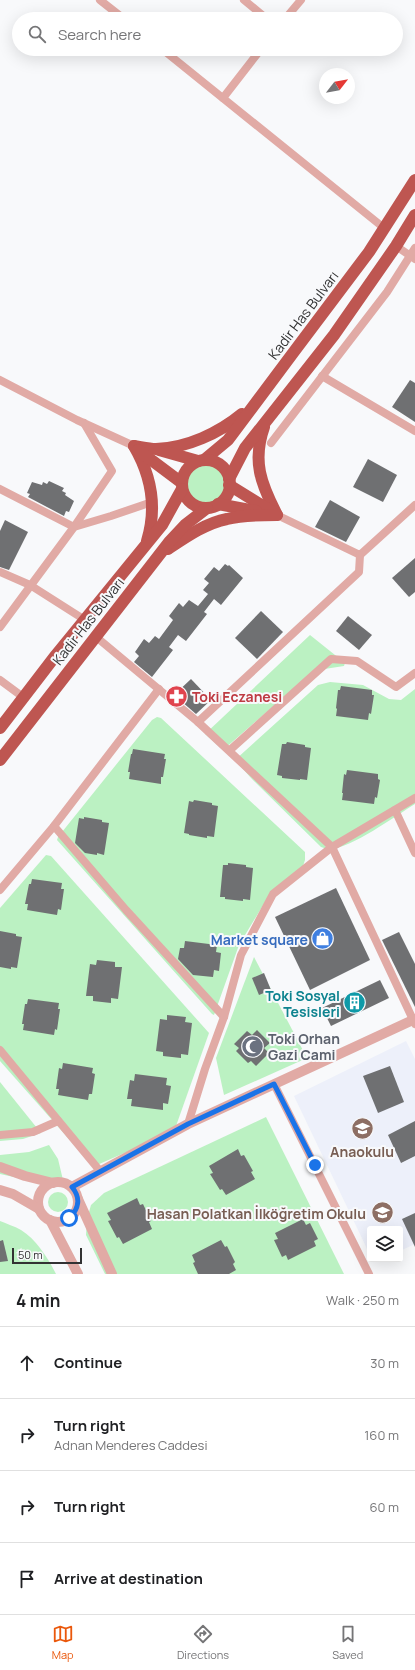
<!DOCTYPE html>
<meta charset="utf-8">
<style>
body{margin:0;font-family:Manrope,sans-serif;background:#f2f2f2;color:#202124}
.controls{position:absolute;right:12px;bottom:12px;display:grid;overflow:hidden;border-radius:4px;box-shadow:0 4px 16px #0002}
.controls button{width:36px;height:36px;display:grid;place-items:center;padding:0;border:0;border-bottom:1px solid #e0e0e0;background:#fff;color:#202124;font:20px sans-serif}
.compass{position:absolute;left:319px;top:68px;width:36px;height:36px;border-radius:50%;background:#fff;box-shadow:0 4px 16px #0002;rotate:59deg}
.scale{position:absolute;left:12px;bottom:10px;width:70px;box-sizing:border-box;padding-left:4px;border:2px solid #323233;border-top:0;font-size:11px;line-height:14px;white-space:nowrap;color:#323233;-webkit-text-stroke:3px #f8f9fb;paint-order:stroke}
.stop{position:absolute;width:12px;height:12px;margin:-9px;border:3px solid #1a73e8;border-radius:50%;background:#fff}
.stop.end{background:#1a73e8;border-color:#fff;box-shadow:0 1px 4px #0008}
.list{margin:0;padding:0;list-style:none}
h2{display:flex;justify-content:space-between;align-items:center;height:52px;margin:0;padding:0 16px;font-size:17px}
h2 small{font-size:13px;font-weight:400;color:#757577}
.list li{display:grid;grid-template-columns:26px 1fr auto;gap:12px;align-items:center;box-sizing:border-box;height:72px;padding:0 16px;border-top:1px solid #e0e0e0}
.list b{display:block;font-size:15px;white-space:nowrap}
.list p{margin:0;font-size:13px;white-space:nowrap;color:#757577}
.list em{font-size:13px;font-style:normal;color:#757577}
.icon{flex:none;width:22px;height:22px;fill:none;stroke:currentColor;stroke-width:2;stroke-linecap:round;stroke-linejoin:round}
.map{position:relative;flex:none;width:415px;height:1274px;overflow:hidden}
.search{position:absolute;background:#fff;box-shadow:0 4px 16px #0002;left:12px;right:12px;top:12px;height:44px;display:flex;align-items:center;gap:10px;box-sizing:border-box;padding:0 14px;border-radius:22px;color:#757577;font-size:15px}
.sheet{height:340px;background:#fff}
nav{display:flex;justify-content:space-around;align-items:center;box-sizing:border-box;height:56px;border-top:1px solid #e0e0e0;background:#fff;font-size:11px;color:#757577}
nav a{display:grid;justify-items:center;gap:2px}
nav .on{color:#ea580c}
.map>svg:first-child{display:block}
</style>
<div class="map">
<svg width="415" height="1274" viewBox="0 0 415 1274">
<rect width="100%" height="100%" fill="#f8f9fb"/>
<polygon fill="#edf0fa" points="406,1041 415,1059 415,1244 400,1251 400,1229 370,1229 370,1255 294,1096"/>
<g fill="#bbf1c2">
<circle cx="206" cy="484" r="19"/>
<polygon points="310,635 345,663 344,666 318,670 309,675 223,750 205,734"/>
<path d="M330,682L363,685L389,699L401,700L415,689V804C397,815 350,849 330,849C328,849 324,848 321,847L251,778L235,760L318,685Z"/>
<polygon points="157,717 161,718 305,852 305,860 303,866 271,892 239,945 214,1015 212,1014 57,840 58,837 152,720"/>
<polygon points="46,855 51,856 209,1033 176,1126 170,1133 97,1165 91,1164 0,1061 0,908"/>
<polygon points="254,957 307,1058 224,1095 216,1058"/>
<polygon points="0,1082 41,1133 23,1139 0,1141"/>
<polygon points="266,1117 344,1274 105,1274 86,1235 87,1219 91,1205 104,1193"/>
<polygon points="49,1145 58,1159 63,1180 23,1179 0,1174 0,1155 29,1152"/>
<circle cx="58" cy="1202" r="10"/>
<path d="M0,1221C7,1224 14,1226 21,1230C36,1239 48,1258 56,1274H0Z"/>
</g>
<g fill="#6f7072">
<polygon points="410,380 415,383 415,422 392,407"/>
<polygon points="368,459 397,475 383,502 353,487"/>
<polygon points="49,481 64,488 62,491 66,493 65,495 74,501 69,512 66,511 64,516 28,497 30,494 27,493 32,482 42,485 43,482 47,484"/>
<polygon points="330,500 360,517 346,542 315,527"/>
<polygon points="5,520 28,532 9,570 0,567 0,531"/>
<polygon points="415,558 415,592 409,597 392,578"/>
<polygon points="225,564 228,566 229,565 243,578 221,605 214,599 204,612 207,614 186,641 178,635 169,647 173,650 152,677 134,662 139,656 135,652 144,639 149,643 155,636 159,639 173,620 169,616 179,603 183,607 189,600 198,606 208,594 203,590 209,583 204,579 214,567 219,571"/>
<polygon points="261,611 283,632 257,659 235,638"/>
<polygon points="348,616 372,635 359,650 336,631"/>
<polygon points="191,679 211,700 196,714 174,695"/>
<polygon points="341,686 372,690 372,695 374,695 371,714 369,713 368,720 336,716 337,709 336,708 338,690 340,690"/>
<polygon points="287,742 305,745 305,747 311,748 307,780 300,779 300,780 282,778 282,776 277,775 282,744 286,744"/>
<polygon points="133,749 165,754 164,759 166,759 163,777 161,777 161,784 129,779 130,772 128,772 131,754 132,754"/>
<polygon points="347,770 378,774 378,779 380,780 377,798 375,797 374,804 342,800 343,793 342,793 344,774 346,775"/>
<polygon points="194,800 212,803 212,805 218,806 214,837 207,836 207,838 189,835 189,834 184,833 189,801 193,802"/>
<polygon points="84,817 102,820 102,822 109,823 104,855 97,853 97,855 85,853 75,843 79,818 84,819"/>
<polygon points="228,863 246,865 246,867 253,868 250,900 243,899 243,901 225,899 225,897 220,897 223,865 228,865"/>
<polygon points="32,879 62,883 61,889 64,889 61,910 58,909 57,915 27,910 28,904 25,904 29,884 31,884"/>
<polygon points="336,888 370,960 310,990 275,917"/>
<polygon points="0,931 16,934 16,936 22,937 17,968 11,967 11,969 0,967"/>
<polygon points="399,932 415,964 415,1007 382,940"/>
<polygon points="185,941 217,945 216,952 221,953 219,971 214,970 213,977 193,975 178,959 180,948 184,948"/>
<polygon points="97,960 115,962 115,967 122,967 118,999 111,998 111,1003 93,1001 93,996 86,996 90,964 96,965"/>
<polygon points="264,973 271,990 259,995 252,978"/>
<polygon points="380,980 389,998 331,1026 322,1008"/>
<polygon points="28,999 59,1003 58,1009 60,1009 57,1030 55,1029 54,1035 23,1030 24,1024 22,1024 25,1004 27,1004"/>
<polygon points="167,1015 186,1017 185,1022 192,1023 188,1055 181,1054 181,1058 163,1056 163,1052 156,1051 160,1019 167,1020"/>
<polygon points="257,1030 270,1043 264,1048 269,1053 256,1066 251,1061 248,1063 236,1051 239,1048 234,1044 247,1031 252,1035"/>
<polygon points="63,1063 93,1068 92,1073 95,1074 92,1094 89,1094 88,1100 58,1095 59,1089 56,1089 59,1068 62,1069"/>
<polygon points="390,1066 404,1102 378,1113 363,1076"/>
<polygon points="135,1074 167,1078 166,1085 171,1086 168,1104 163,1103 163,1110 131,1106 132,1099 127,1099 130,1080 134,1081"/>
<polygon points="415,1121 415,1156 401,1163 388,1135"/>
<polygon points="238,1149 241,1156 244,1155 253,1171 251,1172 255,1179 226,1195 222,1189 220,1190 210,1174 213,1173 209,1166"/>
<polygon points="137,1198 140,1205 143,1204 151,1221 149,1222 152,1229 123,1244 119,1237 117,1238 108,1221 111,1220 107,1213"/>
<polygon points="415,1213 415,1247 402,1219"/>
<polygon points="303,1219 306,1225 310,1223 318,1239 314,1241 316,1246 288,1260 286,1255 282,1257 274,1240 278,1239 275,1233"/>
<polygon points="3,1240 8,1261 0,1262 0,1241"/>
<polygon points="221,1240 225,1247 227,1246 235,1262 233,1264 236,1270 229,1274 198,1274 193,1263 195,1262 192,1255"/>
</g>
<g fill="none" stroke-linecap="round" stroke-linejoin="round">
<g stroke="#e1aaa5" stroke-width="8">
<polyline points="100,0 124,19"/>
<polyline points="244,0 267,19"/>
<polyline points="285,19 301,0"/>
<polyline points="162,49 384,228"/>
<polyline points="223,98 261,49"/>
<polyline points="396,246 415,259"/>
<polyline points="322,376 415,431"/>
<polyline points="0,380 77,420 134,446"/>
<polyline points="271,443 387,292 415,248"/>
<polyline points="0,489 74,527 112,471 84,423"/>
<polyline points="277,515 360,555 415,505"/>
<polyline points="0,572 30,585 85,620"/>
<polyline points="0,627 74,527 111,516 152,502"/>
<polyline points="95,636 198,722 332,847 415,1024"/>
<polyline points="0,680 23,697"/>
<polyline points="198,722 359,572 360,555"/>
<polyline points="230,750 331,659 357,661 396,687 415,673"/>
<polyline points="395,810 415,853"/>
<polyline points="54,826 126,910 224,1017"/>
<polyline points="0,890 54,826 159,689"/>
<polyline points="0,1050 100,1171"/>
<polyline points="274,1084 369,1274"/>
<polyline points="188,1124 205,1069 224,1017 241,955 273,894 332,847 415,798"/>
<polyline points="0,1135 33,1132 58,1121"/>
</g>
<g stroke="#e1aaa5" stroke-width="10">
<polyline points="0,1167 25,1176 53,1183"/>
<circle cx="58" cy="1202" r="20"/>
<polyline points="72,1187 188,1124 415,1019"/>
<polyline points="0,1190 13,1194 39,1209"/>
<polyline points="78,1199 112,1274"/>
<polyline points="50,1220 78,1274"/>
</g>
<g stroke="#be5651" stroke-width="12">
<path d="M264,427C252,461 261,484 277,515"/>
<path d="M134,446C141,447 149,449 156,449C187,448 219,433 242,414"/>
<path d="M134,446C151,475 157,508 147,541"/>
<polyline points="138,450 182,483"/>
<polyline points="159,450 198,461"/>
<polyline points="204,460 228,440 293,353 369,252 415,180"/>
<circle cx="206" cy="484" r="24"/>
<polyline points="229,479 245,448 334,335 396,246 415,215"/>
<polyline points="229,485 271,511"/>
<polyline points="218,504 256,511"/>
<path d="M168,549C186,537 206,523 227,519C243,515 260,515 277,515"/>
<polyline points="0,728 56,655 162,525 182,489"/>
<polyline points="0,760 170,541 185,525 207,508"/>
</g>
</g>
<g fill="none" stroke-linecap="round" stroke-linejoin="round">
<path stroke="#1a73e8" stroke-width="5" d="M69,1218C79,1209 81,1198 72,1187L188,1124L274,1084L315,1165"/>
</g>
<defs>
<symbol id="pharmacy-disc" viewBox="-11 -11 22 22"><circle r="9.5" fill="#e0444e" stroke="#f8f9fb"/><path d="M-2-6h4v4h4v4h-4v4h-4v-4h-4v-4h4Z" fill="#fff"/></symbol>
<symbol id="shop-disc" viewBox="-11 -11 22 22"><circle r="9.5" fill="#3f7fe0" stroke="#f8f9fb"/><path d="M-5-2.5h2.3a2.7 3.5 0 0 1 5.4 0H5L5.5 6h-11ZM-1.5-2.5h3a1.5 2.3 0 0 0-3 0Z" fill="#fff"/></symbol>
<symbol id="building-disc" viewBox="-11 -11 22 22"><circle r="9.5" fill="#0f9aa8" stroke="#f8f9fb"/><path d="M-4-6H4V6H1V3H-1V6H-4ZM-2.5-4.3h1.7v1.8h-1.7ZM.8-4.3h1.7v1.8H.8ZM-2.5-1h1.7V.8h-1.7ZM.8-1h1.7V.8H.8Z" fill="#fff"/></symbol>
<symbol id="mosque-disc" viewBox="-11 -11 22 22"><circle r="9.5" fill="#6b7280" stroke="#f8f9fb"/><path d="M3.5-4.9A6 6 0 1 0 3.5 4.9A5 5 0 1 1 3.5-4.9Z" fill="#fff"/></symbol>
<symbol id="school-disc" viewBox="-11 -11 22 22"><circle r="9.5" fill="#8d6e63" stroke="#f8f9fb"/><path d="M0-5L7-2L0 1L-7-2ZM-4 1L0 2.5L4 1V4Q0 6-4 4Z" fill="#fff"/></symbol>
</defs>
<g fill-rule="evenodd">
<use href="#pharmacy-disc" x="164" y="684" width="25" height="25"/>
<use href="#shop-disc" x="310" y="926" width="25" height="25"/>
<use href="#building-disc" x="342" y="990" width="25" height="25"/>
<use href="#mosque-disc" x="240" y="1034" width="25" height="25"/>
<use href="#school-disc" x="350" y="1116" width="25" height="25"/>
<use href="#school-disc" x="370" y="1200" width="25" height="25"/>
</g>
<g text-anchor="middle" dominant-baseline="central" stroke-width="4" stroke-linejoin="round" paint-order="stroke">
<g font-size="14" fill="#323233" stroke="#f8f9fb">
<text transform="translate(303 315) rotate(-53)">Kadir Has Bulvarı</text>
<text transform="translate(88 621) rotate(-52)">Kadir Has Bulvarı</text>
</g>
<g font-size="14" font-weight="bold" fill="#be3a42" stroke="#f8f9fb" text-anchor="start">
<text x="192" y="696">Toki Eczanesi</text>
</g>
<g font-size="14" font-weight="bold" fill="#366cbe" stroke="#f8f9fb" text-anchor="end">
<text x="308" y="939">Market square</text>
</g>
<g font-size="14" font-weight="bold" fill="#0d838f" stroke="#f8f9fb" text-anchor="end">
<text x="340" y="995">Toki Sosyal<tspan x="340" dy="16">Tesisleri</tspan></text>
</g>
<g font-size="14" font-weight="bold" fill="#5b616d" stroke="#f8f9fb" text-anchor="start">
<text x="268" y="1038">Toki Orhan<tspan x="268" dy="16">Gazi Cami</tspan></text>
</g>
<g font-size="14" font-weight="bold" fill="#785e54" stroke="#f8f9fb">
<text x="362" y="1151">Anaokulu</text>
<text x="366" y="1213" text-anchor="end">Hasan Polatkan İlköğretim Okulu</text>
</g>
</g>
</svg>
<div class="controls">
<button><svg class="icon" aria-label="layers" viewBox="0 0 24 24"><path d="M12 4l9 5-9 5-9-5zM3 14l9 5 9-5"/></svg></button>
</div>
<svg class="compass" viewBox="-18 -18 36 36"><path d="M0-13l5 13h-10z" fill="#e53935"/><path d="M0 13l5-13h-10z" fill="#757577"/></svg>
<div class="scale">50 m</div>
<div class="stop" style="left:69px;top:1218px"></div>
<div class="stop end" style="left:315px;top:1165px"></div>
<div class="search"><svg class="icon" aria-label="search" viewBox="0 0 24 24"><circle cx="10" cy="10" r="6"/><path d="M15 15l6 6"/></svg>Search here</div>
</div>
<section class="sheet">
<h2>4 min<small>Walk · 250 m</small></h2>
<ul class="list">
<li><svg class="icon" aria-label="ahead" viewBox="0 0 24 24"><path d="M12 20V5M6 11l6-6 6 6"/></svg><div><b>Continue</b></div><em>30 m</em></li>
<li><svg class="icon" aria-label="right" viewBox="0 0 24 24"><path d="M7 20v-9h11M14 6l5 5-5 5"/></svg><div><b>Turn right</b><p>Adnan Menderes Caddesi</p></div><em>160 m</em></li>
<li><svg class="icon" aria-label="right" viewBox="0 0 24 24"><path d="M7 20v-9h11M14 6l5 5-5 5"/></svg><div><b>Turn right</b></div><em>60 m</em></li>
<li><svg class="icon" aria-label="arrive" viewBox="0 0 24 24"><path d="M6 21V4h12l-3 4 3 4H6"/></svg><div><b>Arrive at destination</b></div></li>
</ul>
</section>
<nav>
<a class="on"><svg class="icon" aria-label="map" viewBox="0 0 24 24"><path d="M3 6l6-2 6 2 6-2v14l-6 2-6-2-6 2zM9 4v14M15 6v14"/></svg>Map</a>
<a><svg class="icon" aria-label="directions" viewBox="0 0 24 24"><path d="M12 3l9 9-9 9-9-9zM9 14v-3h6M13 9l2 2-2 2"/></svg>Directions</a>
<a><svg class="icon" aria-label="saved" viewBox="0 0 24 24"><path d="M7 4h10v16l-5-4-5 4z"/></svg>Saved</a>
</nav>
